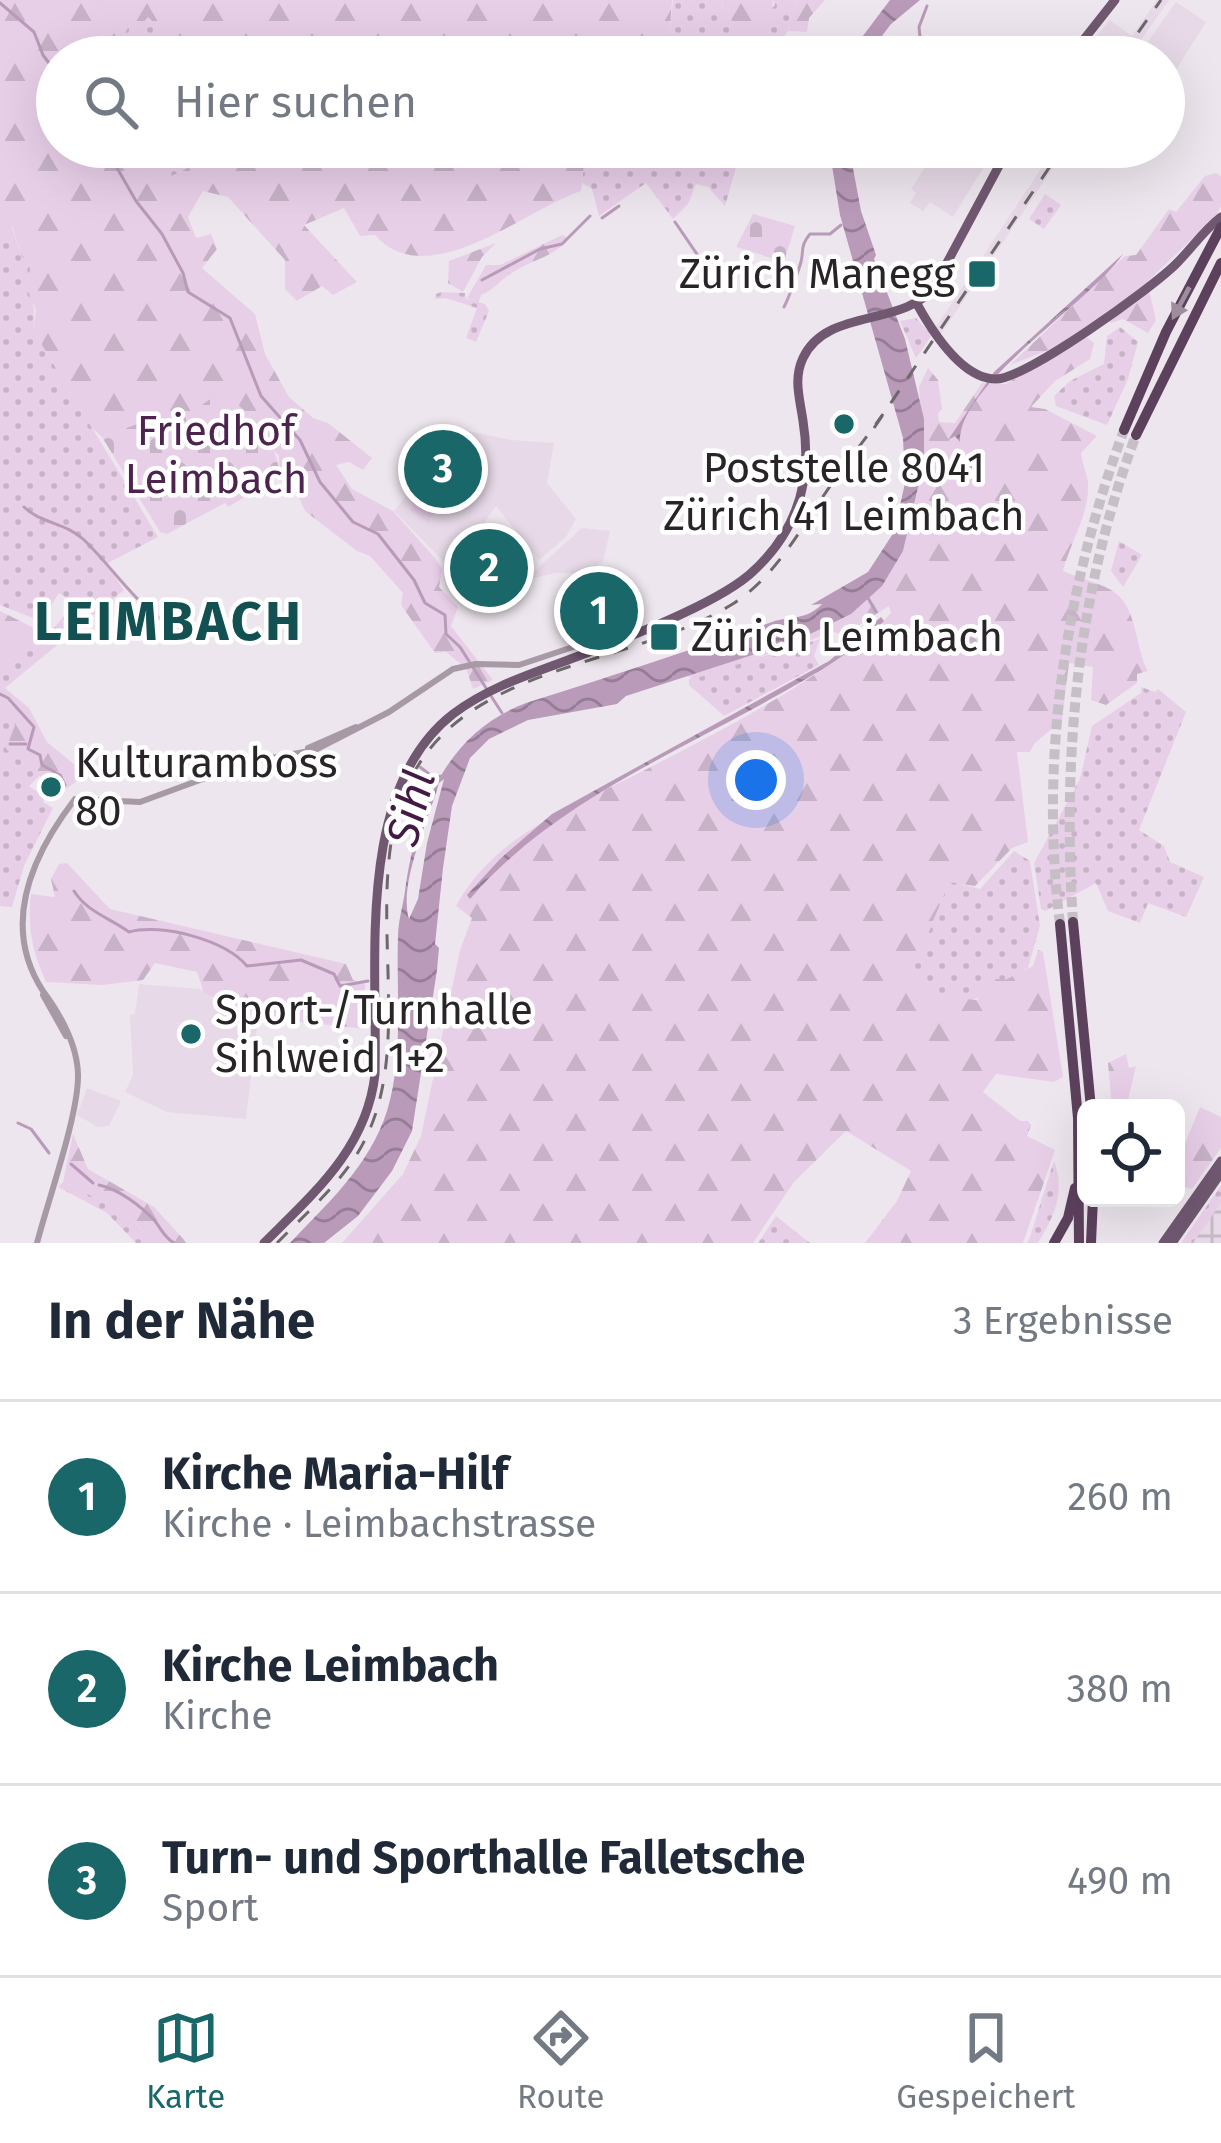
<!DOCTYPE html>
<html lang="de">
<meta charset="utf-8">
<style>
body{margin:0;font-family:"Fira Sans",sans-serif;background:#f6f6f7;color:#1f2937}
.controls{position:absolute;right:36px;bottom:36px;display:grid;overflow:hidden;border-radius:18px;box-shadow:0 12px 48px #0002}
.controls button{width:108px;height:108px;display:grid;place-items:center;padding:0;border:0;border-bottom:3px solid #e0e1e3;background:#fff;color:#1f2937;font:60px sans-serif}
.you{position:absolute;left:756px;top:780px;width:42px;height:42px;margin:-30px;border:9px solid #fff;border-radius:50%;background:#1a73e8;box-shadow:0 0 0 18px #1a73e833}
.badge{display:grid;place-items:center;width:78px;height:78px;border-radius:50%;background:#196768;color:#fff;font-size:39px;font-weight:700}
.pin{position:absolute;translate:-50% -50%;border:6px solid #fff;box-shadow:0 3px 12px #0006}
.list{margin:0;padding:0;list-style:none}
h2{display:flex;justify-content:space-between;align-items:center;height:156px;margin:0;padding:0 48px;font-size:51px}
h2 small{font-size:39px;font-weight:400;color:#747a83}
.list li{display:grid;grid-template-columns:78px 1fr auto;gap:36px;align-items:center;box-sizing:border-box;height:192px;padding:0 48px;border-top:3px solid #e0e1e3}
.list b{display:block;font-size:45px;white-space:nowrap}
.list p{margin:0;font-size:39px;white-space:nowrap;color:#747a83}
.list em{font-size:39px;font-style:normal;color:#747a83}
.icon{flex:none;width:66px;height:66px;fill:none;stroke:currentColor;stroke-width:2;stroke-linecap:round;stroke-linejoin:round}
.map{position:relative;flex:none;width:1221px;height:1243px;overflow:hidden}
.search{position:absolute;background:#fff;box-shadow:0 12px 48px #0002;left:36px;right:36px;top:36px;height:132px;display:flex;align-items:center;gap:30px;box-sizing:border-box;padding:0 42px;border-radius:66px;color:#747a83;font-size:45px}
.sheet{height:732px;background:#fff}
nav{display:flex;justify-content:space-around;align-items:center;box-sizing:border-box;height:168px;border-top:3px solid #e0e1e3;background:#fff;font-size:33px;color:#747a83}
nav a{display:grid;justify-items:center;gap:6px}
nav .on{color:#196768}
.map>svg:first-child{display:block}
</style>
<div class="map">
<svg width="1221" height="1243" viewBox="0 0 1221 1243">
<defs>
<pattern id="industrial-grid" width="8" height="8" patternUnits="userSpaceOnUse" patternTransform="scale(3)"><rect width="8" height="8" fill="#e7d9e7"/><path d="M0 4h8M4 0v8" fill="none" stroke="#c6bac6"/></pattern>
<pattern id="green-dots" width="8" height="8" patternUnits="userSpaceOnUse" patternTransform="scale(3)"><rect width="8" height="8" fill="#e8cfe8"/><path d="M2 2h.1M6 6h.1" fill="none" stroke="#c7b2c7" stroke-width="1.8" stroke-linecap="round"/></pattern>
<pattern id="forest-firs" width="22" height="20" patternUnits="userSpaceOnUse" patternTransform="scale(3)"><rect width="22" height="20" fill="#e8cfe8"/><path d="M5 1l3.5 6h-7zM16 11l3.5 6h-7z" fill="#c7b2c7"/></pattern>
<pattern id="cemetery-stones" width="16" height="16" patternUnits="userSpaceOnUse" patternTransform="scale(3)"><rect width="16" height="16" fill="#e8cfe8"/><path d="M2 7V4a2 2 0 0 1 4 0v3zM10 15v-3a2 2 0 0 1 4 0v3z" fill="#c7b2c7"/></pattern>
<pattern id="water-waves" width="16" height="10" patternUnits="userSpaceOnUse" patternTransform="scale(3)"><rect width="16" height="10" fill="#b99ab9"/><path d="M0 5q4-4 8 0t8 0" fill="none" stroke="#967d96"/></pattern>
</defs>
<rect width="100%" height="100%" fill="#eee6ee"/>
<g fill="#e7d9e7">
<polygon points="1157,0 1169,0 1129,57 1082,57 1109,20 1132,36"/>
<polygon points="1176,2 1206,22 1164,89 1164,57 1137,57"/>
<polygon points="938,147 996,147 953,217 930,202 923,211 910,203 916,193 911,189"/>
<polygon points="1035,147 1067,147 941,334 936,327 1046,161"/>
<polygon points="454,428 511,440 554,443 547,483 576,519 566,537 539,560 496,506 454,565 445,563 394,511 422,476 445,433"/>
<polygon points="582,528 610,531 603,562 584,573 555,573 525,580"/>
<polygon points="139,984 201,989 231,1015 247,1016 257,1027 246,1119 167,1112 125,1092 133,1075 130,1015 135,1014"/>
<polygon points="87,1088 121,1101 109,1126 98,1127 77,1115"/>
</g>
<polygon fill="url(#industrial-grid)" points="1221,1186 1221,1243 1181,1243"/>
<g fill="url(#green-dots)">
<polygon points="673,0 723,0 722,10 734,23 751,30 775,5 773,0 796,0 788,31 768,57 656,57 670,28"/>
<polygon points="148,17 164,31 175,57 129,57 122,38 130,24"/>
<polygon points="149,147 207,147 205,159 170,177"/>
<polygon points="586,147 742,147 725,206 708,187 696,184 688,204 673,219 646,183 599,216 592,189 582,183"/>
<polygon points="1045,194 1061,205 1044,229 1029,219"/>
<path d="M11,225L22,257L31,262C27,290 37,304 33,330L158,537L106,564L124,590L5,688L0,684V666L48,635L75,603L59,593L45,615L51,619L48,624L0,605V238Z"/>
<polygon points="441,292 465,293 466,299 485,304 489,311 476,342 466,338 477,308 445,298 435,299 436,294"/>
<polygon points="916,318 932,335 916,358 900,321"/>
<polygon points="1120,327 1138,342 1128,379 1107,425 1056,406 1054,396 1070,381 1104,364 1107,336"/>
<polygon points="1119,541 1142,555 1123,587 1111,571"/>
<polygon points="820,639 814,656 819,665 724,716 689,685 689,679"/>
<polygon points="1141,687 1155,692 1158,689 1186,712 1139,830 1164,846 1170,862 1204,877 1186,917 1148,903 1140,923 1108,911 1096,883 1045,911 1041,909 1034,863 1080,779 1092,726 1141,693"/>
<polygon points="0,712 15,724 7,749 39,776 29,786 45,797 43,802 53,808 24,866 12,907 0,906"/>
<path d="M1014,851L1030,861L1040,926L1028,968C1002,982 978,1010 946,998C931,992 918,980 902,974L929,931L949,881L980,889Z"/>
<path d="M1054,1161C1066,1192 1054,1216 1038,1243H1028Z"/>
<polygon points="63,1182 121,1210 156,1243 136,1243 107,1213 58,1187"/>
<polygon points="1221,1186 1221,1203 1193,1243 1181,1243"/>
<polygon points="776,1216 810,1243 758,1243"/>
</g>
<g fill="url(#forest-firs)">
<path d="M0,0H672L670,28L656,57H175L163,31L148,17L140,26L130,24L122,38L129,57H57V147H149L170,177L205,159L207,147H586L581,191C526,209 427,295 375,235L360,236L344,208L304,225L357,282L333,295L322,286L297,301L285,289V260L228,197L203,191L188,217L196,238L211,234L217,249L202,268L255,314L265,354L289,397L313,418L328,423L372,458L363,470L349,462L336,465L352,489L393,511L435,558L442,569L439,587L458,607L451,626L493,680L473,689L466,668L446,652L435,653L401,605L403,593L370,556L357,551L305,511L293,484L280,476L279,456L219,394L177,422L137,424L102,437L92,428L33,330L36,310L27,289L31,263L22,257L12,226L0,238Z"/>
<polygon points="723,0 773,0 771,20 760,39 735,24 722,10"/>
<polygon points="796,0 825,0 809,18 807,32 788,31"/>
<polygon points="1216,173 1221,176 1221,206 1216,216 1147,282 1156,320 1148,333 1123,319 1111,323 1105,316 1056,347 1010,365 1125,256 1136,255 1169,209 1176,212 1205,176"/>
<path d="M562,235L568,238C557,256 532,260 515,271C502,278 495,290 481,295L478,304L467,298L486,265H500Z"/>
<polygon points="496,243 482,257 463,292 448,283 449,261"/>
<path d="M1084,335L1094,343L1090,359L1055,381L1031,407L1045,409L1097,436L1081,453C1082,463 1087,473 1088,483C1090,513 1070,543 1063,571C1078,578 1107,584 1119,596C1137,613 1136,650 1148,671L1137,674V683L1106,705L1091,700L1093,667L1069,663L1062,720L1034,744L1030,752H1017L1028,842L1012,848L975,886L949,882L929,931L903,973L943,997L977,1000L989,978L1005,980L1033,966L1038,950L1043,952L1063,1077L1054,1082L996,1074L983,1092L1020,1121H1028L1031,1125L1027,1136L1055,1150L1023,1243H865L897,1201L911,1171L846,1131L794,1182L753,1243H342L403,1174L421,1136L460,950L472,918L456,906C496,833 575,806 645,770C722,730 832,675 891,613L889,606L843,635L834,632L694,679L687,676L796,641L851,614L903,551L924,462L919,387L928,368L938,380L942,409L938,413L939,422L955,423L982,383L1006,384Z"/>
<polygon points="0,611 48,635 0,666"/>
<polygon points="0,684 29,708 47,742 86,774 66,789 39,776 6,749 15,725 0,712"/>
<path d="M67,863L110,909L346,964L353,980L365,984V1029L247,1016L204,993L197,972L155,963L143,980L102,985L46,982C32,951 27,927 31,894L55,897L51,879L59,864Z"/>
<polygon points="1126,1054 1129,1068 1136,1066 1126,1108 1112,1108 1108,1063"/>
<polygon points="1200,1107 1221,1117 1221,1148 1192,1189 1176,1185 1176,1146 1184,1146"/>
<polygon points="73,1134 88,1169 154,1207 187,1243 156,1243 121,1210 63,1182"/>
</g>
<g fill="url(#cemetery-stones)">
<polygon points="753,214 795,226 784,262 736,247"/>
<path d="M219,393C249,407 278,443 280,476L228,507L225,503L167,534L160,532L102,437L137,424L177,422Z"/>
</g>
<polygon fill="#e8cfe8" points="427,485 445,497 428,522 410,510"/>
<g fill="url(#water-waves)" fill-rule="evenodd">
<polygon points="890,0 920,0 891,24 866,57 847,57"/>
<path d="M829,147H849L861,211L876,255L874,259L905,339L924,419V462L903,551L882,586L851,614L796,641L626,696L617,704L528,720L489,739L470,758L452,806L443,868L435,944L439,948L437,970L412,1131L392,1171L358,1216L324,1243H290C328,1203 370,1165 387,1111C404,1056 396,993 398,937C398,921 403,906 405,891C416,812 445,733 526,703C609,677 691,650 772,622C792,615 806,621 822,604L811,605L868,572L894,532L905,483L903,438L840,215ZM444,779L427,843L418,899L409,919C398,883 429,819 439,783Z"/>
<path d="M1123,254C1090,303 957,385 960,442L955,436L948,440L994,372Z"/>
<path d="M881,617L884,621C849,657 806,679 762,704C660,760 547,809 470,899L467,895L501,858L552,814L829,661Z"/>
</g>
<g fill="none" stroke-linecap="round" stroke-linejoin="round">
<g stroke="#b99ab9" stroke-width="3">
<polyline points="0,3 34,32 43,55 57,74"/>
<polyline points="920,37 919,27 927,6"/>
<polyline points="57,88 57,114"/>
<polyline points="105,147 136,201 162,234 183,273 188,292 230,318 261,396 300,440 320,482 353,522 378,534 414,580 425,603 445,615 446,634 460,647 486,688"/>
<polyline points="602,218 619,206"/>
<polyline points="675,222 714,279 729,290"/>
<polyline points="482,280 540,249 562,244 590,216"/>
<path d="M784,307C788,300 799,269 801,262C804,249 800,246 810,234H830L841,225"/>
<path d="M24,507C40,523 66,523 83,539C118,572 140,615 188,634"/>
<polyline points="868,598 876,612"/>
<polyline points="0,694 8,698 34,727 28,749 40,755 42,765 60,775 65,785"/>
<polyline points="491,696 502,713"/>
<polyline points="10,744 26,744"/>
<polyline points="420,767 433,777 444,776"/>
<path d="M74,891C87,912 110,918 129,932C162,923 225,940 247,966L301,960L334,974L340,986L368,981"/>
<polyline points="18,1123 31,1129 49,1153"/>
<polyline points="71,1164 93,1183"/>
<path d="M99,1185C119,1189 142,1207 155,1221C162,1230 164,1237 174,1243"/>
</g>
<g stroke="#c6bfc6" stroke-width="10" stroke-dasharray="10 5" stroke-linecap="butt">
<path d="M1073,922C1062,756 1077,592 1136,435"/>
<path d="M1060,924C1039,758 1066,586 1124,430"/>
</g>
<g stroke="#a899a7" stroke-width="6">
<polyline points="308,748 356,727"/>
<polyline points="43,995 66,1036"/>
<path d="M37,1243C48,1200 79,1114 78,1074C77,1043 60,1014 43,991C0,925 32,855 75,799L140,802L249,762L315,750L389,712L453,669L476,664L519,665L603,637L617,640"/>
</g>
<g stroke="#705870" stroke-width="9">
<polyline points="1070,57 1115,0"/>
<path d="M917,304C932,331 962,379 996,379C1026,379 1152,288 1176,264C1192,248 1203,231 1221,217"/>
<path d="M264,1243C314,1193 367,1148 375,1074C378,962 355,790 453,714C490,686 534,673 576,657C624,639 712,606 749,575C796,534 813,482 803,421C800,399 793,379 803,358C827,307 903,328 934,287L1009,147"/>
<polyline points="1163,1243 1221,1161"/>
<polyline points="1172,1243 1221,1173"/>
</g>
<g stroke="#5c415c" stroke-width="10">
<polyline points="1124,430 1166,332 1221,227"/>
<polyline points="1136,435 1221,263"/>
<polyline points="1073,922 1091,1108"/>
<polyline points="1060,924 1078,1118 1079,1243"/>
<polyline points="1054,1243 1068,1218 1075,1188"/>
<polyline points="1091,1243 1093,1198"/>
</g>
<g stroke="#6d686c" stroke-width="3" stroke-dasharray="15 15" stroke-linecap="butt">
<polyline points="1121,57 1161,0"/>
<polyline points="874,428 1063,147"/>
<path d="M277,1243C310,1209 350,1176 369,1131C417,1023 353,867 419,764C483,663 635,664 731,605C773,579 797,535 824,495C843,467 864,441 883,414"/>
</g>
</g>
<defs><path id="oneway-solid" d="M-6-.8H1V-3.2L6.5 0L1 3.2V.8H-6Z" transform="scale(3)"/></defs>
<use fill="#9d8d9d" href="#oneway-solid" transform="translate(1181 303) rotate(118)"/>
<g fill="#196768" stroke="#fff" stroke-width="4.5">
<rect x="967" y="259" width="30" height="30" rx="6"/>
<circle cx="844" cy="424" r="12"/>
<rect x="649" y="622" width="30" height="30" rx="6"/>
<circle cx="51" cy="787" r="12"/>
<circle cx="191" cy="1034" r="12"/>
</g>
<g text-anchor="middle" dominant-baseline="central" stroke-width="9" stroke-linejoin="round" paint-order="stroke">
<g font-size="42" fill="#282427" stroke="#fff" text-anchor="start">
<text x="955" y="274" text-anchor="end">Zürich Manegg</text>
<text x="844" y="468" text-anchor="middle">Poststelle 8041<tspan x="844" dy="48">Zürich 41 Leimbach</tspan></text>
<text x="691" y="637">Zürich Leimbach</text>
<text x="75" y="763">Kulturamboss<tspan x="75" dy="48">80</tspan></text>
<text x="215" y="1010">Sport-/Turnhalle<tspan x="215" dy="48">Sihlweid 1+2</tspan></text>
</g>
<g font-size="42" fill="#4d244e" stroke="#fff">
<text x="216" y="431">Friedhof<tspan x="216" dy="48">Leimbach</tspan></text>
</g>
<g font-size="45" font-style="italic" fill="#421a43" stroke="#fff">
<text transform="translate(411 808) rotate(-75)">Sihl</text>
</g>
<g font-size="54" font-weight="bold" letter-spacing="3" fill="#125051" stroke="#fff">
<text x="169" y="622">LEIMBACH</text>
</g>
</g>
</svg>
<div class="controls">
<button><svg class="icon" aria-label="locate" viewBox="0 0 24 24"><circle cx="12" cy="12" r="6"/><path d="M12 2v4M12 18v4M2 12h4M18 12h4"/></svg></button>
</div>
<div class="you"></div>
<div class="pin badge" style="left:599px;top:611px">1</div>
<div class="pin badge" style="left:489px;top:568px">2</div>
<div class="pin badge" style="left:443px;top:469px">3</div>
<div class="search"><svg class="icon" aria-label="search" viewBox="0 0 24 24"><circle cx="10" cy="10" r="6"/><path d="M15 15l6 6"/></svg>Hier suchen</div>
</div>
<section class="sheet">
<h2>In der Nähe<small>3 Ergebnisse</small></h2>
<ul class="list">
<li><span class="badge">1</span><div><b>Kirche Maria-Hilf</b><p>Kirche · Leimbachstrasse</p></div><em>260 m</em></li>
<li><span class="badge">2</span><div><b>Kirche Leimbach</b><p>Kirche</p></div><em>380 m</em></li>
<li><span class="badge">3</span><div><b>Turn- und Sporthalle Falletsche</b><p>Sport</p></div><em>490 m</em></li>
</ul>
</section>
<nav>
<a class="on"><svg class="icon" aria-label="map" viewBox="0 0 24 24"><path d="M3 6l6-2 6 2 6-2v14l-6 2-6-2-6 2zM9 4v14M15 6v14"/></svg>Karte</a>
<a><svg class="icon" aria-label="directions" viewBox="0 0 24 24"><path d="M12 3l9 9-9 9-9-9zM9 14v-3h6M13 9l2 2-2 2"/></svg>Route</a>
<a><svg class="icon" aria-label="saved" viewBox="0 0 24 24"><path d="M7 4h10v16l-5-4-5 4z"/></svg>Gespeichert</a>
</nav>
